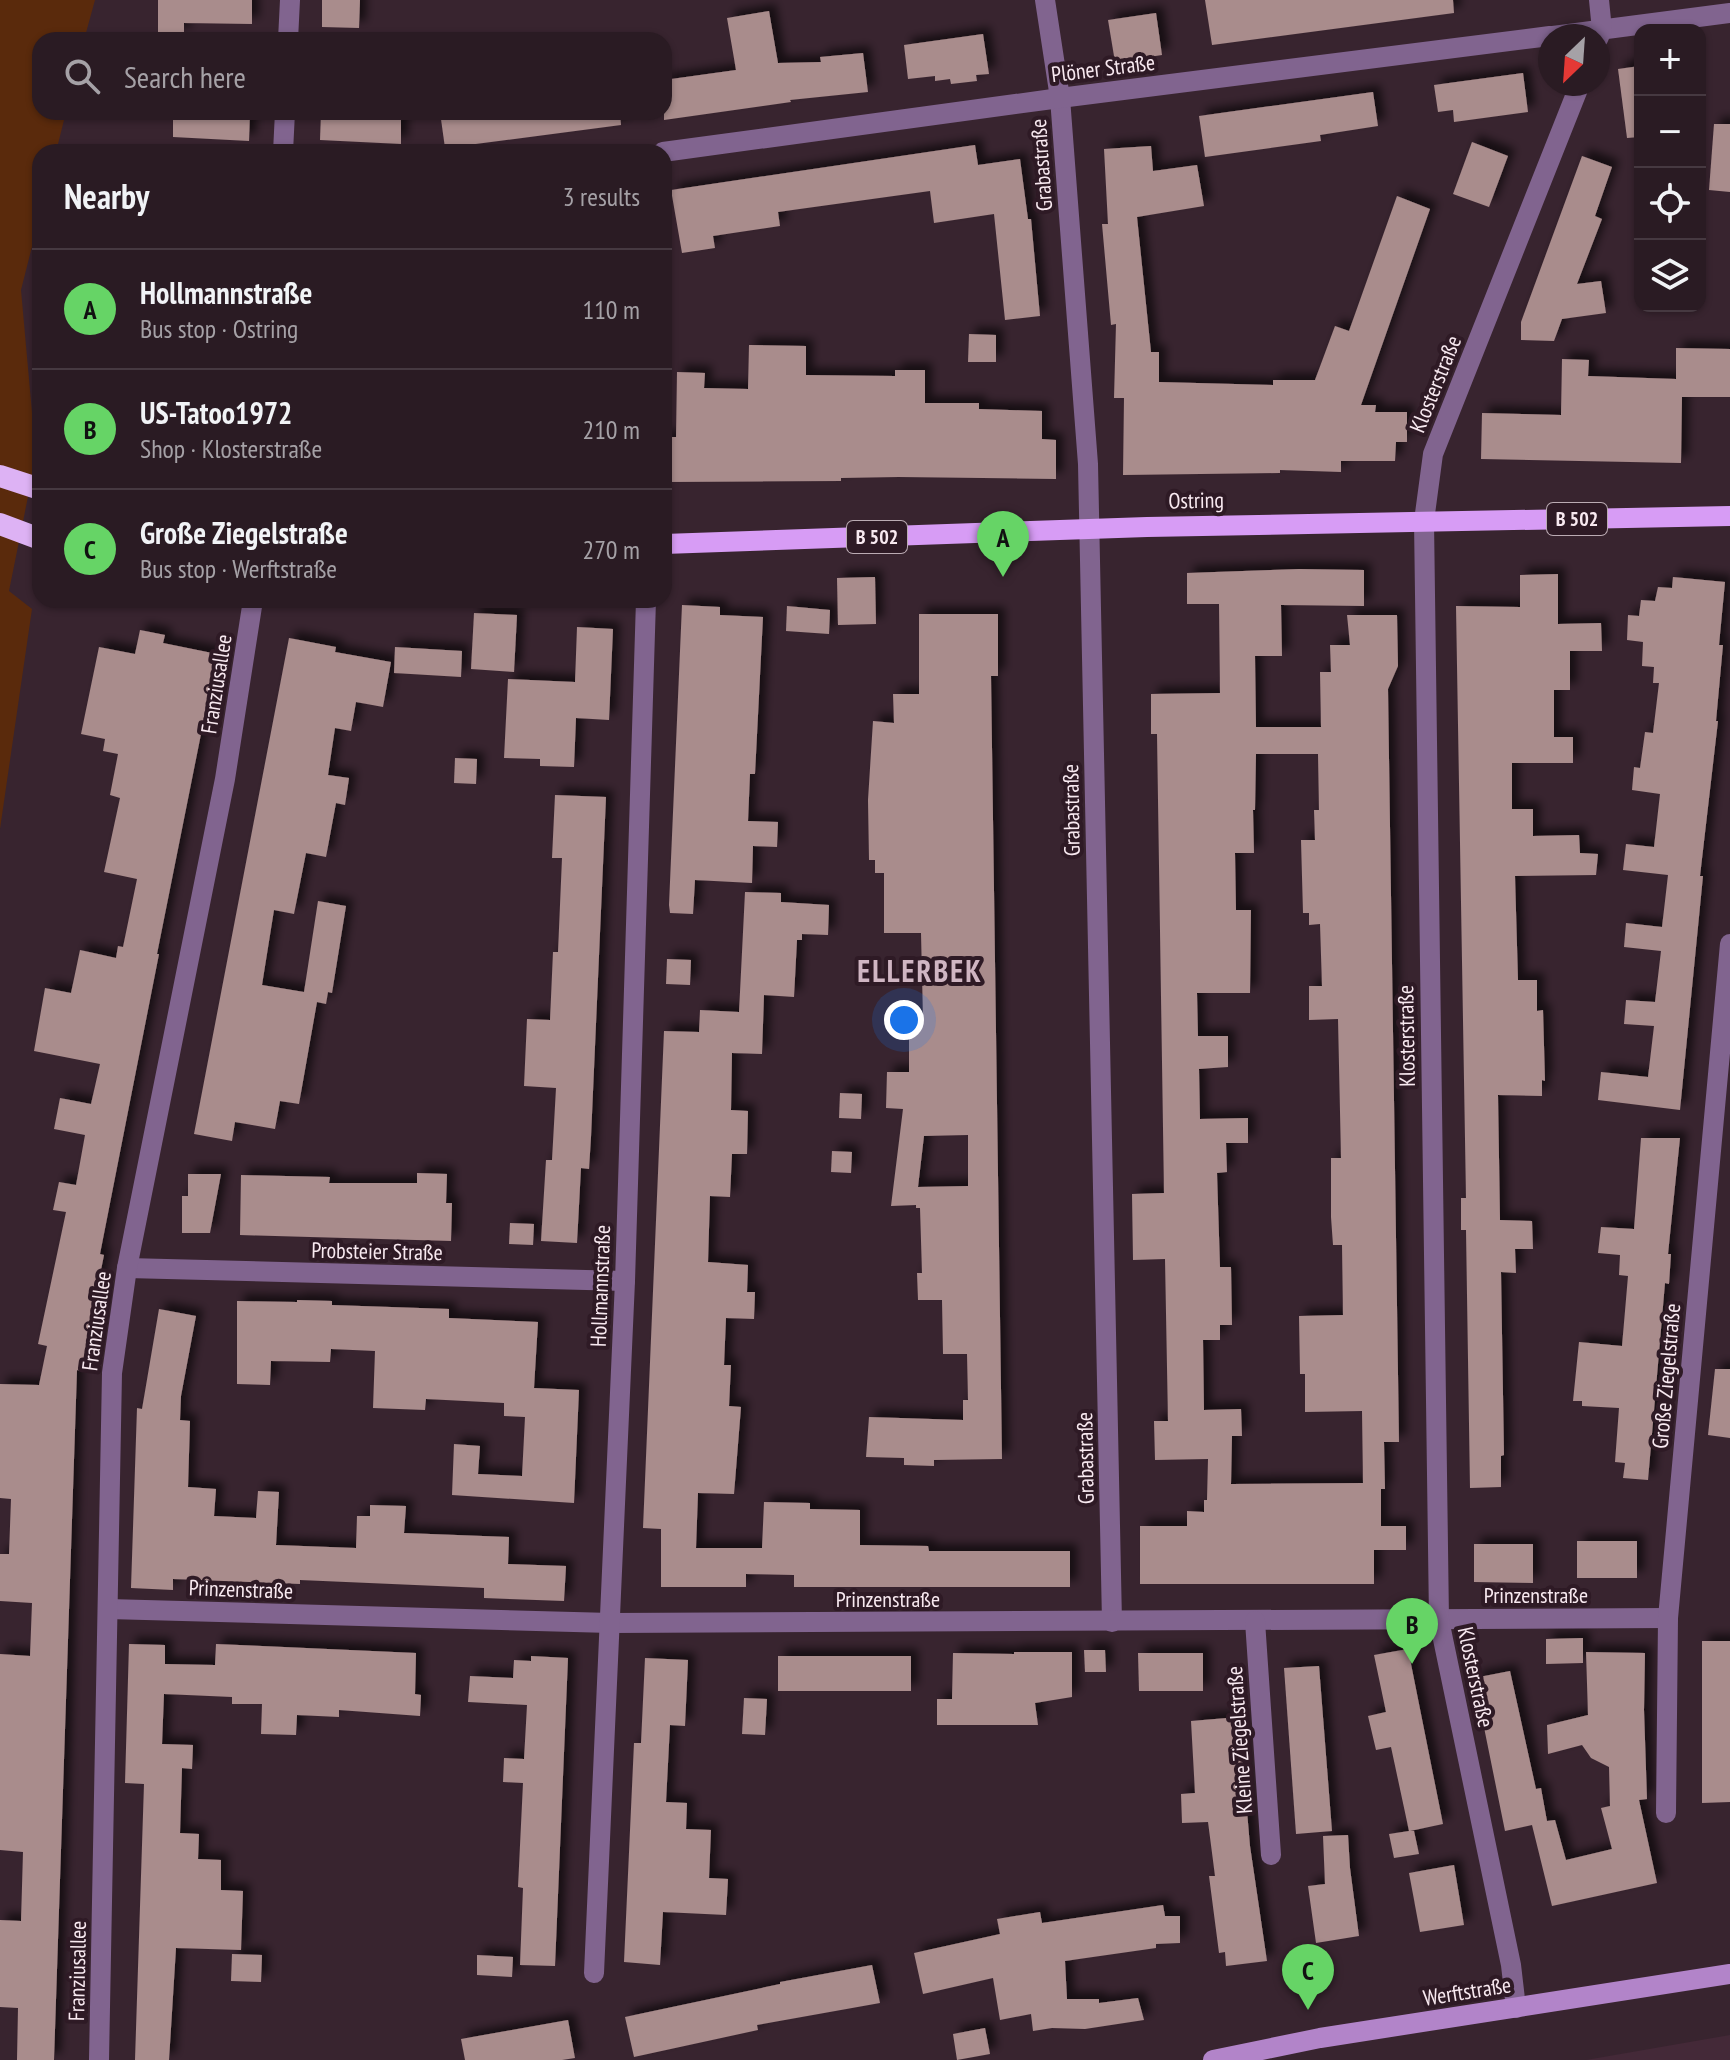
<!DOCTYPE html>
<meta charset="utf-8">
<style>
body{margin:0;font-family:"PT Sans Narrow",sans-serif;background:#32242b;color:#f1f3f6}
.controls{position:absolute;right:24px;top:24px;display:grid;overflow:hidden;border-radius:16px;box-shadow:0 2px 6px #0004}
.controls button{width:72px;height:72px;display:grid;place-items:center;padding:0;border:0;border-bottom:2px solid #463941;background:#2a1b23;color:#f1f3f6;font:40px sans-serif}
.compass{position:absolute;left:1538px;top:24px;width:72px;height:72px;border-radius:50%;background:#2a1b23;box-shadow:0 2px 6px #0004;rotate:205deg}
.you{position:absolute;left:904px;top:1020px;width:28px;height:28px;margin:-20px;border:6px solid #fff;border-radius:50%;background:#1a73e8;box-shadow:0 0 0 12px #1a73e833}
.badge{display:grid;place-items:center;width:52px;height:52px;border-radius:50%;background:#66d466;color:#111;font-size:26px;font-weight:700}
.pin{position:absolute;translate:-50% -66px;filter:drop-shadow(0 2px 4px #0008)}
.pin::after{content:'';position:absolute;top:42px;width:28px;height:24px;background:inherit;clip-path:polygon(0 0,100% 0,50% 100%)}
.list{margin:0;padding:0;list-style:none}
h2{display:flex;justify-content:space-between;align-items:center;height:104px;margin:0;padding:0 32px;font-size:34px}
h2 small{font-size:26px;font-weight:400;color:#a5a1a6}
.list li{display:grid;grid-template-columns:52px 1fr auto;gap:24px;align-items:center;box-sizing:border-box;height:120px;padding:0 32px;border-top:2px solid #463941}
.list b{display:block;font-size:30px;white-space:nowrap}
.list p{margin:0;font-size:26px;white-space:nowrap;color:#a5a1a6}
.list em{font-size:26px;font-style:normal;color:#a5a1a6}
.icon{flex:none;width:44px;height:44px;fill:none;stroke:currentColor;stroke-width:2;stroke-linecap:round;stroke-linejoin:round}
.map{position:relative;flex:none;width:1730px;height:2060px;overflow:hidden}
.search{position:absolute;background:#2a1b23;box-shadow:0 2px 6px #0004;left:32px;top:32px;width:640px;height:88px;display:flex;align-items:center;gap:20px;box-sizing:border-box;padding:0 28px;border-radius:24px;color:#a5a1a6;font-size:30px}
.panel{position:absolute;background:#2a1b23;box-shadow:0 2px 6px #0004;left:32px;top:144px;width:640px;height:464px;border-radius:24px}
.map>svg:first-child{display:block}
</style>
<div class="map">
<svg width="1730" height="2060" viewBox="0 0 1730 2060">
<defs>
<filter id="shadow"><feDropShadow dx="7" dy="-7" stdDeviation="4" flood-color="#0009"/></filter>
</defs>
<rect width="100%" height="100%" fill="#38242f"/>
<polygon fill="#442938" points="1730,2035 1730,2060 1586,2060"/>
<polygon fill="#5a2a0c" points="0,0 95,0 84,40 40,40 40,112 66,112 56,152 40,152 40,215 21,290 36,457 9,591 32,609 0,829"/>
<g fill="#a98c8c" fill-rule="evenodd" filter="url(#shadow)">
<polygon points="158,0 252,0 252,24 184,23 184,34 158,33"/>
<polygon points="322,0 360,0 359,28 322,27"/>
<polygon points="1205,0 1453,0 1454,13 1212,45"/>
<polygon points="769,11 778,63 821,62 820,57 863,53 868,92 790,100 791,102 664,120 664,80 736,70 727,18"/>
<polygon points="1156,13 1162,55 1115,62 1108,20"/>
<polygon points="983,34 989,74 976,75 977,81 951,84 950,79 935,81 935,76 908,79 904,45"/>
<polygon points="1640,66 1640,137 1627,138 1618,69"/>
<polygon points="1523,73 1528,112 1454,122 1453,110 1438,112 1434,85"/>
<polygon points="1373,92 1378,126 1320,135 1321,141 1205,157 1199,116"/>
<polygon points="173,112 250,112 249,141 173,137"/>
<polygon points="321,112 401,112 401,144 320,140"/>
<polygon points="440,112 620,112 621,125 445,148"/>
<polygon points="1714,124 1730,124 1730,192 1709,190"/>
<polygon points="1472,142 1508,156 1489,207 1453,194"/>
<polygon points="975,145 978,165 1020,159 1028,219 1031,219 1040,316 1005,320 994,214 934,223 930,191 778,212 780,226 713,236 715,248 682,253 671,190"/>
<polygon points="1151,146 1153,171 1197,165 1204,206 1137,217 1151,352 1159,352 1159,382 1273,385 1273,380 1315,380 1335,326 1349,331 1397,196 1430,209 1361,405 1376,405 1375,412 1407,412 1407,442 1396,442 1395,461 1341,461 1341,472 1280,470 1280,473 1123,475 1124,398 1114,398 1116,324 1111,325 1102,224 1108,224 1104,149"/>
<polygon points="1582,156 1612,167 1595,216 1602,219 1577,284 1601,281 1606,313 1562,319 1554,341 1521,340 1521,322"/>
<polygon points="969,334 996,335 996,362 968,362"/>
<polygon points="749,345 806,346 806,375 895,376 895,370 925,370 925,403 979,403 979,409 1042,411 1042,439 1056,440 1056,479 899,477 841,478 841,481 664,482 664,437 676,437 677,372 705,373 704,388 748,389"/>
<polygon points="1676,348 1730,349 1730,397 1682,397 1681,463 1481,459 1482,413 1561,415 1562,359 1589,360 1588,376 1676,379"/>
<path d="M1299,569L1364,570V606L1281,605L1282,656H1255L1256,727H1321L1320,672H1331L1330,645H1350L1347,615H1397L1398,666L1388,689L1399,1442H1384L1385,1489H1381V1526H1406V1550H1374V1584H1140V1526H1187V1511L1204,1512V1500H1207L1208,1459L1155,1460L1154,1421H1168L1165,1259L1133,1260L1132,1194L1164,1193L1157,734H1151V694L1220,693L1219,604H1187V573ZM1256,754H1318L1319,810H1314L1315,840H1301L1303,913H1309V925L1320,924L1322,986H1309V1020L1338,1019L1341,1158H1331V1217L1333,1245H1342L1343,1315L1299,1316L1300,1374H1305V1412L1362,1411L1363,1483L1231,1484L1232,1436H1242L1241,1409L1204,1410L1203,1340H1220V1325H1232L1231,1267H1220L1217,1173L1227,1172L1226,1143H1248V1118L1200,1119L1199,1069L1228,1067V1036H1198L1197,993H1250L1251,910H1236L1235,853H1254L1253,810H1255Z"/>
<polygon points="1558,574 1558,624 1601,623 1602,651 1570,651 1570,690 1554,690 1554,737 1573,737 1573,763 1512,763 1512,809 1533,809 1533,836 1579,835 1580,853 1598,854 1596,875 1515,876 1518,980 1537,980 1537,1011 1543,1010 1545,1081 1542,1080 1542,1096 1498,1095 1500,1220 1532,1221 1533,1249 1515,1249 1516,1273 1501,1272 1504,1455 1501,1456 1501,1487 1470,1488 1466,1230 1461,1230 1461,1198 1466,1198 1456,606 1520,607 1520,575"/>
<polygon points="875,577 876,624 838,625 837,578"/>
<polygon points="1673,577 1725,582 1719,645 1723,645 1716,721 1718,721 1700,876 1703,876 1680,1110 1598,1100 1601,1072 1648,1077 1654,1026 1624,1024 1626,1000 1655,1002 1661,951 1624,947 1626,923 1662,927 1668,875 1623,870 1626,844 1654,847 1660,794 1632,790 1634,767 1640,768 1645,732 1653,733 1659,683 1653,683 1654,667 1642,666 1643,642 1627,640 1628,615 1639,616 1641,600 1655,601 1658,587 1672,588"/>
<polygon points="682,605 720,607 720,615 763,617 755,774 750,774 748,821 778,822 777,847 753,846 752,883 695,880 693,914 670,913 669,905"/>
<polygon points="787,606 830,610 829,634 786,631"/>
<polygon points="474,613 517,615 514,672 471,669"/>
<path d="M919,614H998V676H991L1002,1459L934,1460V1466L904,1465V1458L866,1457L869,1417L963,1420V1400H968L967,1354H943L942,1300H918L917,1273H922L920,1208H916V1205L891,1206L903,1109L886,1108L887,1072H909V1018H923L921,933H884V873H875V860H869L868,800L873,721L894,723L893,694H919ZM968,1135V1186L918,1187L924,1136Z"/>
<polygon points="577,627 613,629 609,720 576,718 574,767 540,766 540,759 504,758 508,679 575,682"/>
<polygon points="140,630 165,635 163,643 217,654 157,954 159,954 100,1254 104,1255 93,1310 81,1371 77,1370 54,2060 17,2060 18,2008 0,2007 0,1920 21,1921 23,1852 0,1850 0,1654 30,1656 32,1603 0,1601 0,1554 9,1554 11,1499 0,1498 0,1384 39,1385 47,1346 38,1344 66,1212 53,1210 59,1182 76,1185 85,1135 54,1129 60,1098 91,1104 100,1064 34,1051 45,988 71,993 80,950 116,958 118,946 123,947 137,879 104,872 120,798 110,795 118,754 103,751 105,739 81,734 99,647 135,654"/>
<polygon points="289,638 336,647 335,652 391,662 383,707 356,702 351,731 335,728 328,775 349,778 345,805 336,803 326,857 306,853 294,914 274,910 262,985 304,992 318,901 346,906 332,993 328,992 326,1004 317,1002 299,1104 280,1101 275,1129 235,1122 232,1141 194,1134"/>
<polygon points="395,647 462,651 461,677 394,673"/>
<polygon points="455,758 477,759 476,784 454,783"/>
<polygon points="555,795 606,797 591,1137 589,1169 581,1168 577,1243 541,1241 546,1160 552,1160 556,1088 524,1086 527,1019 550,1020 553,952 558,952 562,858 552,858"/>
<polygon points="745,892 781,893 781,902 829,905 828,935 802,934 802,940 797,940 794,997 764,995 762,1054 732,1053 731,1110 748,1111 747,1154 732,1154 730,1197 710,1196 708,1262 748,1265 747,1292 755,1292 754,1319 726,1318 724,1365 731,1365 729,1406 741,1407 734,1494 698,1493 696,1548 762,1548 764,1502 810,1503 810,1509 860,1510 860,1545 928,1546 929,1551 1070,1551 1070,1587 794,1587 794,1575 746,1574 746,1587 661,1587 661,1529 643,1528 664,1031 699,1032 700,1010 739,1012"/>
<polygon points="667,959 691,960 690,985 666,984"/>
<polygon points="840,1093 862,1094 861,1119 839,1118"/>
<polygon points="1641,1138 1680,1138 1668,1254 1671,1254 1669,1284 1665,1283 1648,1480 1623,1478 1625,1463 1615,1462 1619,1408 1582,1406 1582,1401 1573,1401 1579,1342 1622,1346 1628,1276 1619,1275 1620,1255 1598,1253 1601,1227 1634,1229"/>
<polygon points="832,1151 852,1152 851,1173 831,1172"/>
<polygon points="417,1173 447,1174 446,1203 452,1203 451,1241 240,1235 241,1175 330,1177 329,1183 417,1183"/>
<polygon points="188,1174 221,1174 210,1233 182,1233 182,1196 188,1196"/>
<polygon points="510,1223 534,1224 533,1245 509,1244"/>
<polygon points="297,1300 332,1301 332,1305 449,1309 449,1318 538,1322 534,1388 579,1390 574,1503 452,1495 454,1444 480,1446 478,1474 522,1476 525,1417 504,1416 504,1403 426,1399 425,1410 373,1408 375,1351 331,1349 330,1362 271,1361 270,1385 237,1384 237,1301 297,1302"/>
<polygon points="159,1309 196,1316 181,1396 180,1420 190,1421 188,1487 216,1489 214,1516 256,1518 258,1491 279,1492 276,1545 356,1548 357,1516 370,1516 370,1505 406,1506 404,1533 509,1537 508,1564 566,1566 564,1601 484,1598 484,1588 300,1580 300,1584 173,1579 173,1590 131,1588 137,1408 142,1409"/>
<polygon points="1715,1369 1730,1369 1730,1438 1708,1435"/>
<rect x="1577" y="1541" width="60" height="37"/>
<polygon points="1474,1544 1533,1544 1533,1583 1474,1582"/>
<polygon points="1583,1638 1583,1663 1546,1664 1546,1639"/>
<polygon points="1702,1641 1730,1641 1730,1802 1702,1803"/>
<polygon points="129,1644 165,1645 165,1664 215,1665 216,1644 416,1653 415,1694 421,1695 420,1716 339,1710 339,1717 297,1715 296,1735 261,1734 262,1704 232,1704 232,1697 164,1694 162,1744 193,1745 192,1769 182,1768 180,1833 199,1834 198,1859 221,1860 221,1890 243,1891 241,1950 176,1948 169,2060 135,2060 144,1784 125,1783"/>
<polygon points="1408,1649 1443,1824 1410,1831 1414,1831 1419,1854 1394,1858 1389,1834 1409,1831 1391,1747 1376,1750 1368,1716 1386,1712 1374,1655"/>
<polygon points="1084,1650 1105,1650 1106,1672 1085,1672"/>
<polygon points="1014,1652 1072,1652 1072,1697 1035,1703 1038,1725 937,1725 937,1699 952,1699 953,1653 1014,1654"/>
<polygon points="1586,1652 1645,1653 1644,1710 1647,1799 1639,1800 1657,1883 1552,1906 1532,1825 1505,1831 1474,1678 1510,1671 1536,1789 1541,1788 1547,1821 1555,1820 1566,1860 1612,1849 1601,1808 1610,1806 1609,1767 1591,1758 1582,1745 1548,1754 1547,1725 1588,1715"/>
<polygon points="1138,1653 1203,1653 1203,1691 1139,1691"/>
<polygon points="531,1656 568,1658 555,1966 520,1965 523,1888 518,1887 523,1783 503,1782 504,1758 524,1759 527,1705 468,1702 470,1676 513,1678 514,1660 531,1661"/>
<rect x="778" y="1656" width="133" height="35"/>
<polygon points="645,1658 688,1660 685,1726 670,1725 666,1802 687,1803 686,1829 711,1830 709,1878 728,1879 726,1915 663,1912 660,1965 624,1962 634,1743 641,1743"/>
<polygon points="1319,1666 1332,1831 1296,1834 1284,1668"/>
<polygon points="744,1698 767,1699 765,1735 742,1734"/>
<polygon points="1239,1717 1250,1846 1267,1961 1226,1966 1225,1952 1219,1953 1209,1876 1215,1876 1208,1822 1182,1823 1181,1794 1195,1793 1191,1721"/>
<polygon points="1348,1835 1350,1868 1359,1936 1316,1943 1308,1886 1325,1884 1323,1836"/>
<polygon points="1454,1865 1464,1925 1420,1932 1409,1873"/>
<polygon points="1163,1905 1165,1916 1180,1916 1180,1943 1156,1944 1156,1948 1065,1961 1067,1999 1099,1999 1099,2003 1138,1998 1144,2020 1085,2029 1052,2028 1033,2031 1031,2014 1000,2020 993,1978 923,1994 914,1953 1000,1934 997,1919 1040,1912 1042,1923"/>
<polygon points="232,1954 262,1955 261,1982 231,1981"/>
<polygon points="477,1955 513,1957 512,1977 477,1975"/>
<polygon points="872,1965 880,2003 757,2025 758,2030 634,2057 625,2017 780,1984 780,1982"/>
<polygon points="568,2020 575,2058 562,2060 465,2060 461,2039"/>
<polygon points="985,2028 990,2054 957,2060 953,2034"/>
</g>
<g fill="none" stroke-linecap="round" stroke-linejoin="round">
<g stroke="#81648f" stroke-width="20">
<polyline points="1045,0 1060,98 1088,464 1112,1622"/>
<polyline points="1553,36 1730,13"/>
<polyline points="1598,39 1602,30 1599,0"/>
<polyline points="288,40 290,0"/>
<polyline points="283,152 285,112"/>
<polyline points="663,152 1060,98 1550,36"/>
<polyline points="127,1268 625,1281"/>
<polyline points="108,1609 611,1623 1668,1618"/>
<polyline points="1255,1621 1271,1855"/>
<polyline points="1666,1813 1668,1618 1730,944"/>
<polyline points="594,1973 625,1281 646,600"/>
<polyline points="1516,2008 1511,1965 1439,1620 1424,521 1433,454 1580,84"/>
<polyline points="99,2060 112,1373 127,1268 225,779 253,600"/>
</g>
<polyline stroke="#b284c9" stroke-width="20" points="1213,2060 1320,2038 1730,1974"/>
<polyline stroke="#d79cf5" stroke-width="20" points="664,544 1147,527 1730,516"/>
<g stroke="#ddb2f4" stroke-width="22">
<polyline points="0,476 40,489"/>
<polyline points="0,524 40,539"/>
</g>
</g>
<g text-anchor="middle" dominant-baseline="central" stroke-width="8" stroke-linejoin="round" paint-order="stroke">
<g fill="#2e1a25" stroke="#bbabb3" stroke-width="2">
<rect x="1547" y="503" width="60" height="32" rx="6"/>
<rect x="847" y="521" width="60" height="32" rx="6"/>
</g>
<g font-size="20" font-weight="bold" fill="#f8e9f0">
<text x="1577" y="519">B 502</text>
<text x="877" y="537">B 502</text>
</g>
<g font-size="22" fill="#f8e9f0" stroke="#2e1a25">
<text transform="translate(1103 68) rotate(-7)">Plöner Straße</text>
<text transform="translate(1041 165) rotate(-94)">Grabastraße</text>
<text transform="translate(1435 384) rotate(-68)">Klosterstraße</text>
<text transform="translate(1196 500) rotate(-1)">Ostring</text>
<text transform="translate(216 684) rotate(-81)">Franziusallee</text>
<text transform="translate(1071 810) rotate(-91)">Grabastraße</text>
<text transform="translate(1406 1036) rotate(-91)">Klosterstraße</text>
<text transform="translate(377 1251) rotate(1)">Probsteier Straße</text>
<text transform="translate(600 1286) rotate(-88)">Hollmannstraße</text>
<text transform="translate(96 1321) rotate(-82)">Franziusallee</text>
<text transform="translate(1666 1376) rotate(-85)">Große Ziegelstraße</text>
<text transform="translate(1085 1458) rotate(-91)">Grabastraße</text>
<text transform="translate(241 1589) rotate(2)">Prinzenstraße</text>
<text x="1536" y="1595">Prinzenstraße</text>
<text x="888" y="1599">Prinzenstraße</text>
<text transform="translate(1476 1677) rotate(78)">Klosterstraße</text>
<text transform="translate(1239 1740) rotate(-94)">Kleine Ziegelstraße</text>
<text transform="translate(77 1971) rotate(-89)">Franziusallee</text>
<text transform="translate(1467 1991) rotate(-9)">Werftstraße</text>
</g>
<g font-size="30" font-weight="bold" letter-spacing="2" fill="#d0b6c3" stroke="#2e1a25">
<text x="920" y="970">ELLERBEK</text>
</g>
</g>
</svg>
<div class="controls">
<button>+</button>
<button>−</button>
<button><svg class="icon" aria-label="locate" viewBox="0 0 24 24"><circle cx="12" cy="12" r="6"/><path d="M12 2v4M12 18v4M2 12h4M18 12h4"/></svg></button>
<button><svg class="icon" aria-label="layers" viewBox="0 0 24 24"><path d="M12 4l9 5-9 5-9-5zM3 14l9 5 9-5"/></svg></button>
</div>
<svg class="compass" viewBox="-18 -18 36 36"><path d="M0-13l5 13h-10z" fill="#e53935"/><path d="M0 13l5-13h-10z" fill="#a5a1a6"/></svg>
<div class="you"></div>
<div class="pin badge" style="left:1003px;top:577px">A</div>
<div class="pin badge" style="left:1412px;top:1664px">B</div>
<div class="pin badge" style="left:1308px;top:2010px">C</div>
<div class="search"><svg class="icon" aria-label="search" viewBox="0 0 24 24"><circle cx="10" cy="10" r="6"/><path d="M15 15l6 6"/></svg>Search here</div>
<section class="panel">
<h2>Nearby<small>3 results</small></h2>
<ul class="list">
<li><span class="badge">A</span><div><b>Hollmannstraße</b><p>Bus stop · Ostring</p></div><em>110 m</em></li>
<li><span class="badge">B</span><div><b>US-Tatoo1972</b><p>Shop · Klosterstraße</p></div><em>210 m</em></li>
<li><span class="badge">C</span><div><b>Große Ziegelstraße</b><p>Bus stop · Werftstraße</p></div><em>270 m</em></li>
</ul>
</section>
</div>
